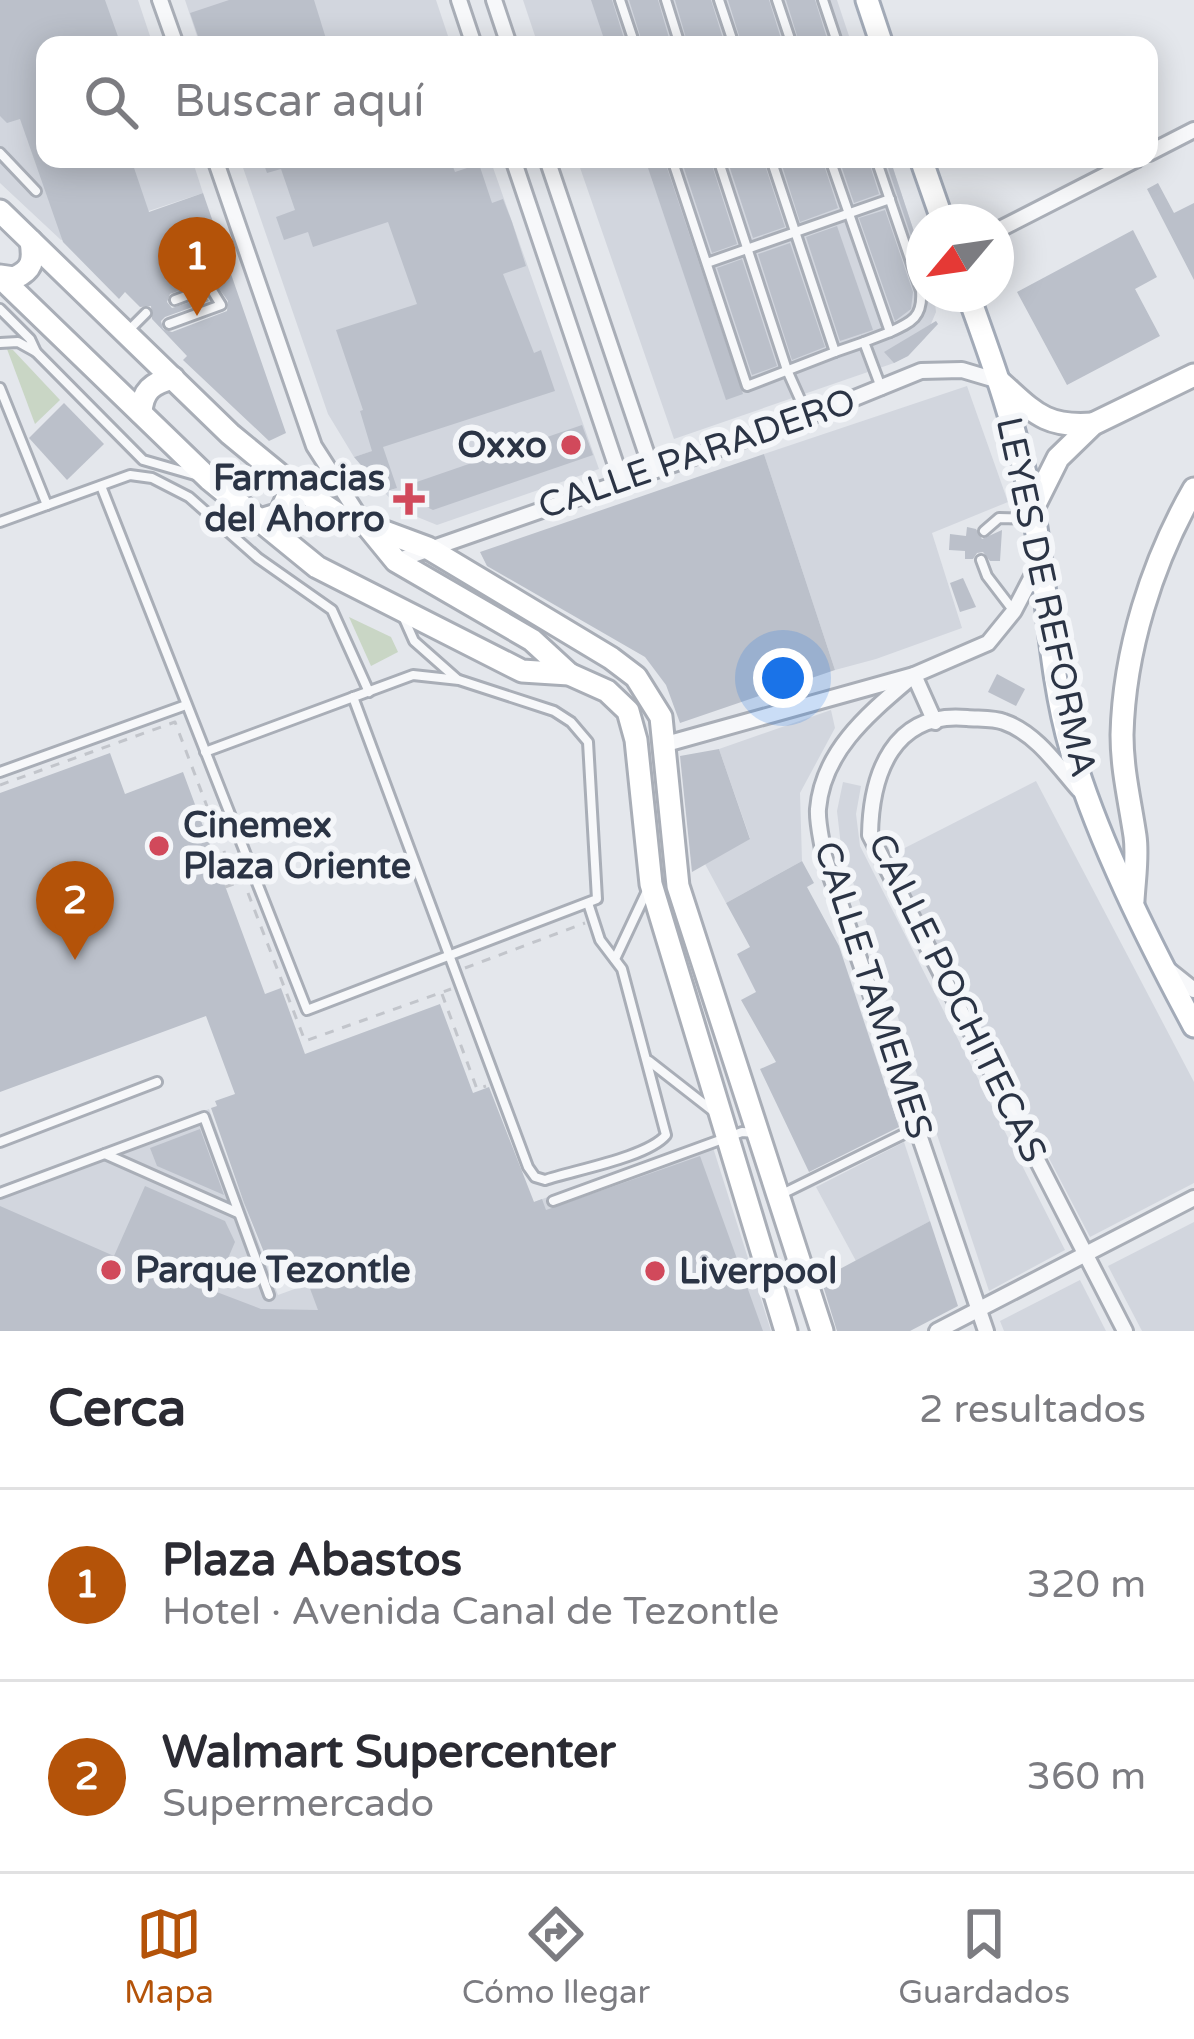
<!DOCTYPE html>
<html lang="es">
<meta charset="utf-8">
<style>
body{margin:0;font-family:"Varela Round",sans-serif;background:#f7f7f7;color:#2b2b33}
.compass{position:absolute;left:906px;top:204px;width:108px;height:108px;border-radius:50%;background:#fff;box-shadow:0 6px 30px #0003;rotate:241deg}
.you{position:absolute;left:783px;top:678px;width:42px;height:42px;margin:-30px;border:9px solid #fff;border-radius:50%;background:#1a73e8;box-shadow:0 0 0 18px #1a73e833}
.badge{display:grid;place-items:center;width:78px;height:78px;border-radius:50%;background:#b45309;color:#fff;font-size:39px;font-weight:700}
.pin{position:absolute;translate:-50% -99px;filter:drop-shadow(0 3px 6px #0008)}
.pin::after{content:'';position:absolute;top:63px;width:42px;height:36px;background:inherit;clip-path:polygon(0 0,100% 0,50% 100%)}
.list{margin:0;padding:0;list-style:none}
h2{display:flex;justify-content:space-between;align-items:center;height:156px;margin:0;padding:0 48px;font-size:51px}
h2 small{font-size:39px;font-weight:400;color:#7c7c81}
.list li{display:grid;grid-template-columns:78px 1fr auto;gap:36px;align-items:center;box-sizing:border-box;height:192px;padding:0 48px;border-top:3px solid #e1e1e2}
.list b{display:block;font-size:45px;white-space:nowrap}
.list p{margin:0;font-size:39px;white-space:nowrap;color:#7c7c81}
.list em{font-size:39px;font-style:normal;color:#7c7c81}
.icon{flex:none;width:66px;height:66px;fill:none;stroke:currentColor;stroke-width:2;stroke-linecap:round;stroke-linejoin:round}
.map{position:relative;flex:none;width:1194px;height:1331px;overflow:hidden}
.search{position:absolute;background:#fff;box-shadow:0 6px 30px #0003;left:36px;right:36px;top:36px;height:132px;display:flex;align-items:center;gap:30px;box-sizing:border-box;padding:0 42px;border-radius:24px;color:#7c7c81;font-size:45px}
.sheet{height:540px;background:#fff}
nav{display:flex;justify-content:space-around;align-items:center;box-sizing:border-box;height:168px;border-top:3px solid #e1e1e2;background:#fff;font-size:33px;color:#7c7c81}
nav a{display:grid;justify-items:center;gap:6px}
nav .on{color:#b45309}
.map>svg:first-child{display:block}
</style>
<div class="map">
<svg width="1194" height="1331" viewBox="0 0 1194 1331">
<rect width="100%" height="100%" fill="#e4e7ec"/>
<g fill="#d2d6de">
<polygon points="0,0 138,0 153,45 45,45 45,159 192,159 203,193 61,240 0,183"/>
<polygon points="185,0 436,0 451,45 200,45"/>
<polygon points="523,0 837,0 852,45 538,45"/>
<polygon points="240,159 490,159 599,469 437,525 405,512 394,503 385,493 396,488 382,448 354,457 328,414"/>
<polygon points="577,159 890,159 924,262 924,294 934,294 936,312 925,338 908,356 894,363 674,439"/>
<polygon points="967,386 1008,502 932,533 962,628 876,659 835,670 764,454"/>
<polygon points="831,710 835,728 800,793 802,861 726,903 705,864 750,838 719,749"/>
<polygon points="1036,781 1194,1082 1194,1183 1090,1237 891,855"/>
<polygon points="843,782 861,786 856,814 860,846 1065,1250 989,1291 841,846 837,811"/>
<polygon points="209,1109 278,1295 710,1138 771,1331 0,1331 0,1186"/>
<polygon points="904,1142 930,1221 856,1261 816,1187"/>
<polygon points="1194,1222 1194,1331 1142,1331 1108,1266"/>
<polygon points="1080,1280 1106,1331 1004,1331 1000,1321"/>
</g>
<g fill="#c9d6c5">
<polygon points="7,349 13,350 60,400 35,424"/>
<polygon points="349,617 391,637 398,652 371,666"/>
</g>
<g fill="#bbc0ca" fill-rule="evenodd">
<path d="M0,0H105L121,45H45V159H131L149,212L203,193L286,433L269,441L183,360L187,356L152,319L151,306L140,307L125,292L119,299L63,242L20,119L7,123L0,116ZM212,279L228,301L227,311L172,332L163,329L161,321L165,317L209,301L206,297L172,308L167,302L170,294Z"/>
<polygon points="229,0 314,0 328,45 201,45 190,13"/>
<polygon points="591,0 612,0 626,45 606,45"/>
<polygon points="629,0 658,0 671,45 643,45"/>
<polygon points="675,0 711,0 725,45 688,45"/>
<polygon points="728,0 769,0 783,45 742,45"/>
<polygon points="786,0 815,0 829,45 800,45"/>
<polygon points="262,159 450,159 455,172 479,164 492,203 503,199 512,222 526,266 503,274 534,353 541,350 555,391 383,447 397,488 384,492 354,457 372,451 360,411 363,410 336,330 417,304 388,222 313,247 308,232 284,240 276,217 295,210 281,169 267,173"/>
<polygon points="645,159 664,159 743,394 726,400"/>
<polygon points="681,159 710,159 737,244 712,253"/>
<polygon points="727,159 763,159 785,227 753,238"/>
<polygon points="780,159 822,159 838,208 800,222"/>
<polygon points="839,159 868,159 879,194 854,203"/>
<polygon points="885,159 890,159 924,262 924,274"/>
<polygon points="1158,183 1174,213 1194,203 1194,280 1147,189"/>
<polygon points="885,210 913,292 911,309 895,321 859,218"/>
<polygon points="837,226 873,330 840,341 806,237"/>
<polygon points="1133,230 1157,277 1135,289 1160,336 1067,385 1017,292"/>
<polygon points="790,243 825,347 792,360 758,254"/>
<polygon points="742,259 777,366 752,375 717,268"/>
<polygon points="936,321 938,324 908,356 894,363 884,352"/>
<polygon points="64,403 104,444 67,480 29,438"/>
<polygon points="582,425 593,455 433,510 410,499 405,486"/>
<polygon points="764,454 835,670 680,723 666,685 645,657 487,566 480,552"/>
<polygon points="967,527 976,529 982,539 1002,530 1000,561 990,561 983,552 977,553 973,559 965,559 965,551 949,550 950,534 966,536"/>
<polygon points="963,578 976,607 960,612 950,583"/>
<polygon points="997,674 1025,689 1016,706 988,692"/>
<polygon points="719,749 750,839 692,872 680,756"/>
<polygon points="110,753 125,794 183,772 265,994 281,988 305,1054 440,1004 473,1093 489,1087 534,1202 542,1199 546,1210 700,1156 763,1331 0,1331 0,1206 114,1256 145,1186 225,1221 235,1242 214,1291 261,1309 318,1310 302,1267 274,1277 244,1203 211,1108 217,1106 215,1101 235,1094 206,1016 0,1092 0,793"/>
<polygon points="802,861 814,883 807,887 839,946 899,1127 809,1172 760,1069 776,1062 741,1000 756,992 737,954 750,947 726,903"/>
<polygon points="200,1129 224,1195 157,1166 150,1148"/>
<polygon points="930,1221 958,1306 910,1331 837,1331 821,1279"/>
</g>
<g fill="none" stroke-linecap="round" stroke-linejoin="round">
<defs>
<g id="lane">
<polyline points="620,0 635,45"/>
<polyline points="666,0 680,45"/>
<polyline points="719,0 734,45"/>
<polyline points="777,0 792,45"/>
<polyline points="823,0 838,45"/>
<polyline points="0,153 36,191"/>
<polyline points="672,159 747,386 835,352"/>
<polyline points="718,159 787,370 808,417"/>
<polyline points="771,159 835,352 864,342"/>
<polyline points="830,159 890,332 864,342 882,390"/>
<path d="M876,159L921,291C923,317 912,322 890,332"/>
<polyline points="707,263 890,199"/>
<polyline points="0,309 30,339 36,352 143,460 195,475"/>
<polyline points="169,324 221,305 210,287 175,300"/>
<polyline points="127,332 146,313"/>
<polyline points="0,343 18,342 36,352"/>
<polyline points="0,388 47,505"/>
<polyline points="101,486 307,1010 597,899 588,742 571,722 554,711 459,680 413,675 205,752"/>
<polyline points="0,522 130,475 152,478 189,497 258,558 332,610 369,692"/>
<polyline points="984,531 999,518 1032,519"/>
<polyline points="981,560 987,576 1013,610"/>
<polyline points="402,614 414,641 457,679"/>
<path d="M353,697L528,1167L535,1177L545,1180C575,1170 648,1157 666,1135L622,969L600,940L588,903"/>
<polyline points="0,772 186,705"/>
<polyline points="615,959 647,891"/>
<polyline points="649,1061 713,1111"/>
<polyline points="0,1142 157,1082"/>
<polyline points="105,1154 238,1213"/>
<polyline points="0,1193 204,1117 269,1295"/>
<polyline points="780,1195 916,1128"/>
<polyline points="553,1201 742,1132 755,1133"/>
</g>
<g id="street">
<polyline points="160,0 176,45"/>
<polyline points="459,0 474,45"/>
<polyline points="494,0 509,45"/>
<polyline points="1149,153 1194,130"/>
<polyline points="215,159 314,446 361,519"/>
<polyline points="513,159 621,480"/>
<polyline points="547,159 652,470"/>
<polyline points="996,231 1137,159"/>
<polyline points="396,561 808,417 921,371 962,370 999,381"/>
<path d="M935,722L914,675C872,711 823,749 818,809C817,823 822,841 824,856L986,1331"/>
<polyline points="666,744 914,675 988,643 1014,611 1039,563"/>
<path d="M1079,790C1058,766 1036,733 1004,722C994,718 979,719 967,718C893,711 871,774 870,835L1125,1331"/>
<polyline points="1169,970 1194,990"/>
<polyline points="937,1331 1194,1198"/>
</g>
<g id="secondary">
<polyline points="0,211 230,434 286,480 339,515 428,548 611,658 636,677 661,717 678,886 822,1331"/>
<path d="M0,276L14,278C33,270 34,260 31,241"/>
<polyline points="0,277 209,479 317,567 522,671 569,674 607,691 628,711 636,740 651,884 786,1331"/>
<path d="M999,381C1033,411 1044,428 1093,424"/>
<path d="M141,413C142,391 152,383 173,378"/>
<polyline points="1033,508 1058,458 1093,424 1194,375"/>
<polyline points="257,521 280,514 289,493 286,480"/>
<polyline points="369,528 396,561 532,640 569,674"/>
<path d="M1133,901C1134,880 1138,857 1135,836C1130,802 1122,770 1122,735C1124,651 1152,562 1194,489"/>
</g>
<g id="primary">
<polyline points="867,0 882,45"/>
<polyline points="921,159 943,222"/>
<path d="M968,294C993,363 1018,433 1032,505C1048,585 1048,671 1071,749C1098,841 1149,942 1194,1026"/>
</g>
</defs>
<use href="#lane" stroke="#a9aeb7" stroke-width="14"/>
<use href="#street" stroke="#a9aeb7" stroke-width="20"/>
<use href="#secondary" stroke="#a9aeb7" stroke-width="27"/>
<use href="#primary" stroke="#a3abb8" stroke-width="27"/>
<g stroke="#c2c5cb" stroke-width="3" stroke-dasharray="9 9" stroke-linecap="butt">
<polyline points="0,785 175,722 236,883"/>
<polyline points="225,887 243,881 244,884"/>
<polyline points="248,893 305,1041 451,989"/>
<polyline points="465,968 585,923"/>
<polyline points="442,994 477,1089 486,1086"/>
</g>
<use href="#lane" stroke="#f7f8fa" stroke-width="8"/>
<use href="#street" stroke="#f7f8fa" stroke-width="14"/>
<use href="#secondary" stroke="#fff" stroke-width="21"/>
<use href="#primary" stroke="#fff" stroke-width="21"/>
</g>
<g fill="#d1495b" stroke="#f4f6f9" stroke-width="4.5">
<circle cx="571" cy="445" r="12"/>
<path d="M403 481h12v12h12v12h-12v12h-12v-12h-12v-12h12z"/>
<circle cx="159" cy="846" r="12"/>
<circle cx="111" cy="1270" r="12"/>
<circle cx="655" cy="1271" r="12"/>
</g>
<g text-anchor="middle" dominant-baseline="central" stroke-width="12" stroke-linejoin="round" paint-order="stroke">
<g font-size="36" font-weight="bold" fill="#2b3445" stroke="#f4f6f9" text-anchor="start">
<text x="547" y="445" text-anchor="end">Oxxo</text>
<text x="385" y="478" text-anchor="end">Farmacias<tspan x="385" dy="41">del Ahorro</tspan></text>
<text x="183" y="825">Cinemex<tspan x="183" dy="41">Plaza Oriente</tspan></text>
<text x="135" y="1270">Parque Tezontle</text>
<text x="679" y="1271">Liverpool</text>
</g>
<g font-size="36" fill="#2b3445" stroke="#f4f6f9">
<text transform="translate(697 454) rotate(-19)">CALLE PARADERO</text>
<text transform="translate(1046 597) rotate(78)">LEYES DE REFORMA</text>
<text transform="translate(873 990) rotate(72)">CALLE TAMEMES</text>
<text transform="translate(957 998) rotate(64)">CALLE POCHITECAS</text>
</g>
</g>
</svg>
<svg class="compass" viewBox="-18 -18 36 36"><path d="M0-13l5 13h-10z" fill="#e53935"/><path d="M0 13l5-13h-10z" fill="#7c7c81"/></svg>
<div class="you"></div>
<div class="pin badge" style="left:197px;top:316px">1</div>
<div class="pin badge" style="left:75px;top:960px">2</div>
<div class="search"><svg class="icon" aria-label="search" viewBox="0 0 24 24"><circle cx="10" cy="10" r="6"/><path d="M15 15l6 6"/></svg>Buscar aquí</div>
</div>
<section class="sheet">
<h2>Cerca<small>2 resultados</small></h2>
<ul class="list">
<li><span class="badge">1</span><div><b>Plaza Abastos</b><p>Hotel · Avenida Canal de Tezontle</p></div><em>320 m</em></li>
<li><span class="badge">2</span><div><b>Walmart Supercenter</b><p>Supermercado</p></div><em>360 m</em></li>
</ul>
</section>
<nav>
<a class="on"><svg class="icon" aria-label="map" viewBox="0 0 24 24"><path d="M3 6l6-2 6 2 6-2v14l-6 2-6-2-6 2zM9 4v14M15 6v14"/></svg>Mapa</a>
<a><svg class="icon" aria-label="directions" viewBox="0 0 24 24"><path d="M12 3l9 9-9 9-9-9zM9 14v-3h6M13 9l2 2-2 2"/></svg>Cómo llegar</a>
<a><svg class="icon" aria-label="saved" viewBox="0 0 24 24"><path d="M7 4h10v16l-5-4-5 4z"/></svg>Guardados</a>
</nav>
